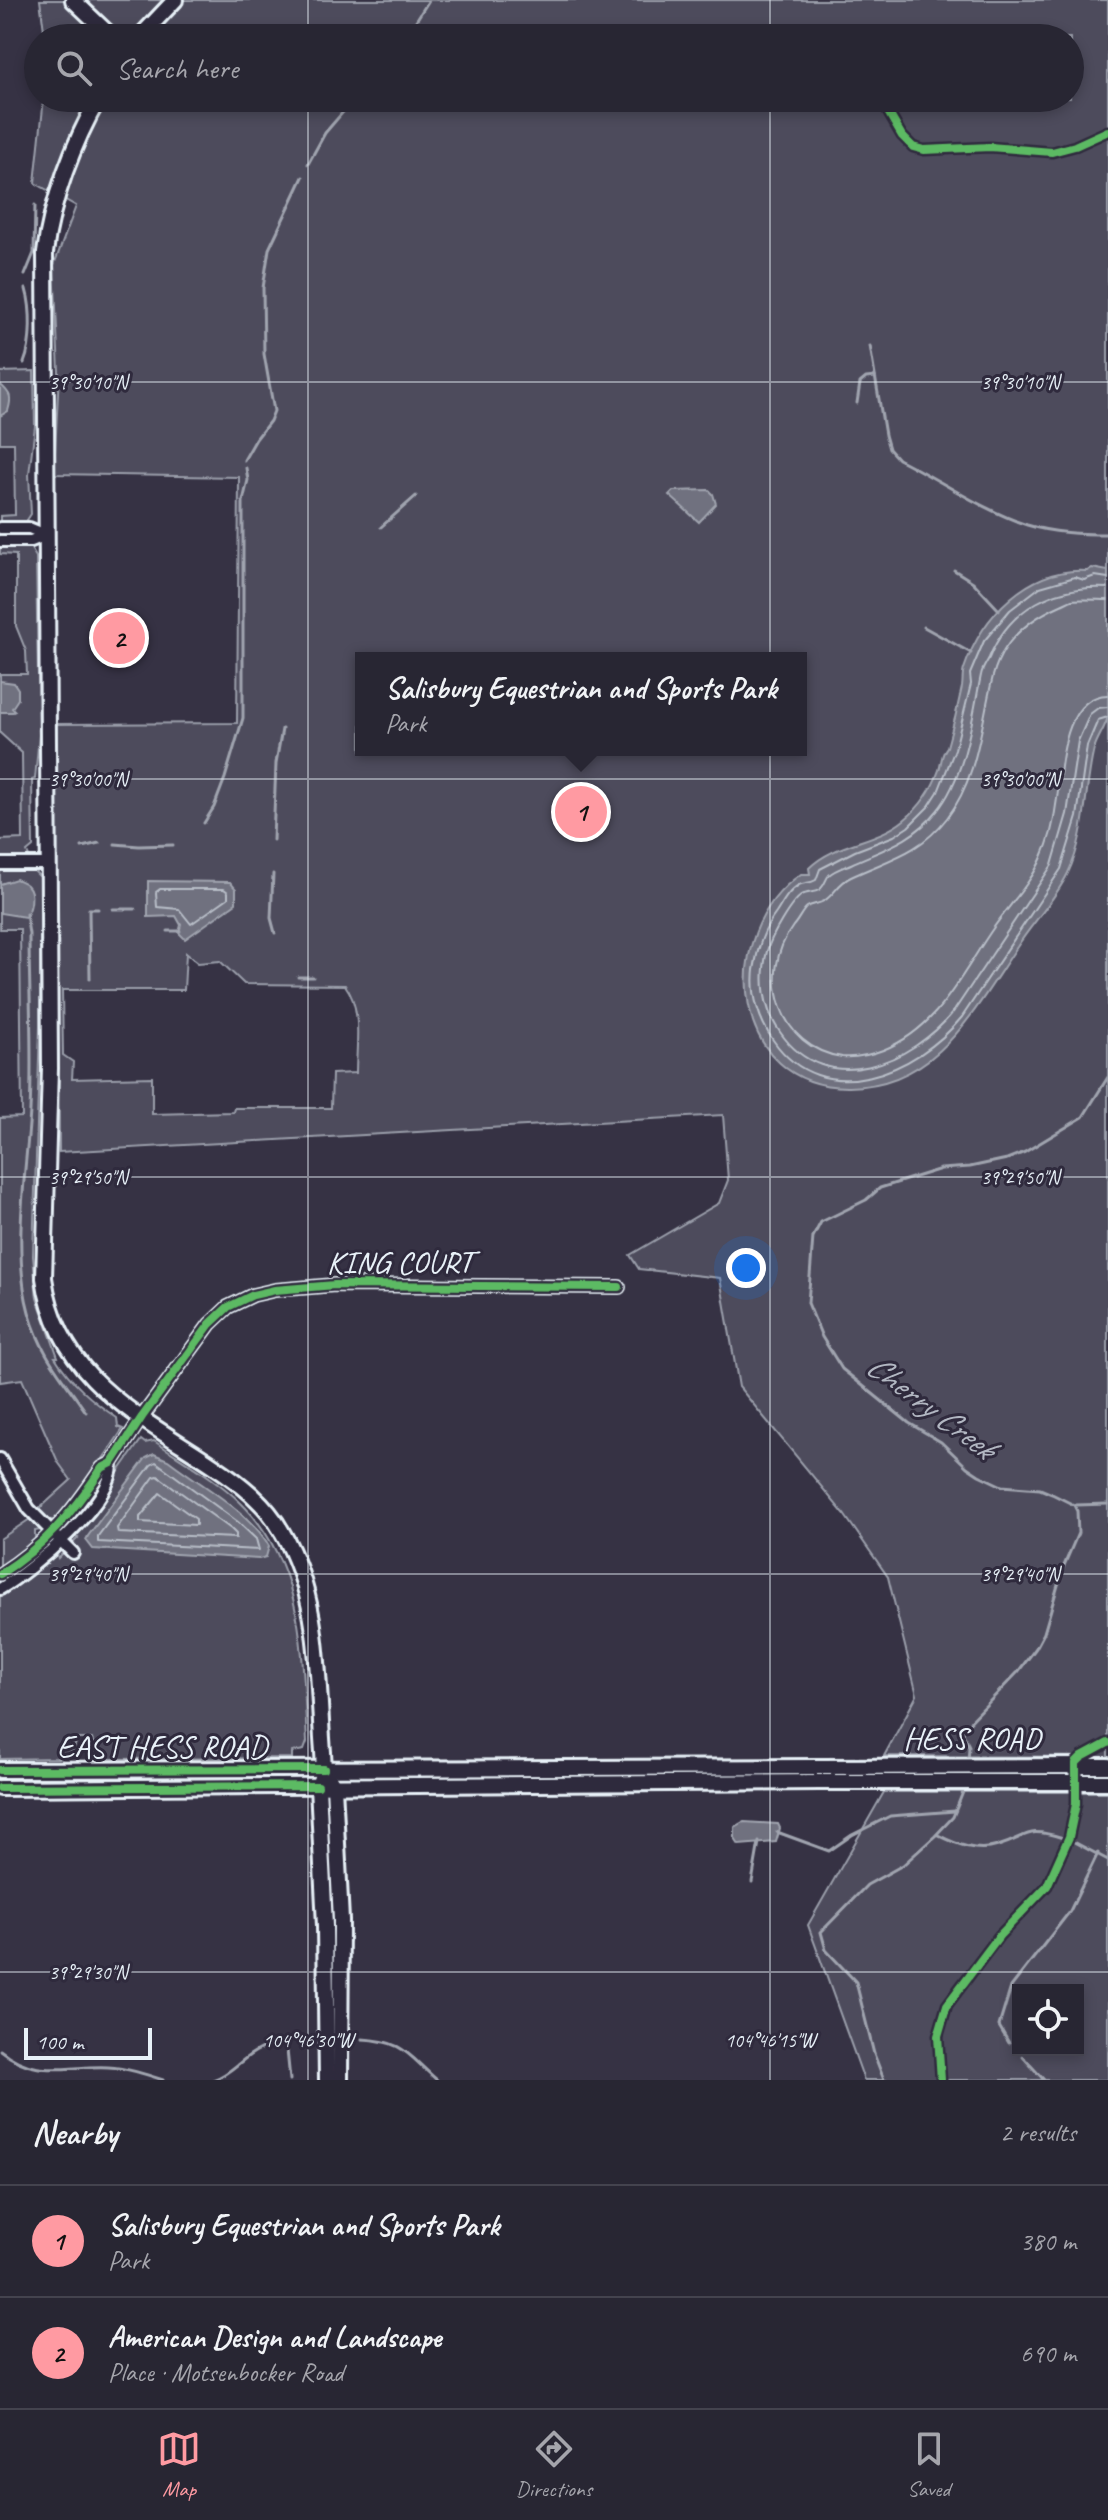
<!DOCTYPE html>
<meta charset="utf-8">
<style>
body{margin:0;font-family:Caveat,sans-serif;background:#302e3b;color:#f1f3f6}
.controls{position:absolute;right:24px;bottom:24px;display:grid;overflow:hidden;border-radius:0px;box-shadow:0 4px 12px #0003}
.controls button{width:72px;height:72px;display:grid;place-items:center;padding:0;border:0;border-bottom:2px solid #44434e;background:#282633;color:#f1f3f6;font:40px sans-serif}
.scale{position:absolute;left:24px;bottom:20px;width:128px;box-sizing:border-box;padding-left:8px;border:4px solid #e8f1f8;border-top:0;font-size:22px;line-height:28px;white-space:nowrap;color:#e8f1f8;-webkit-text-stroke:6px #2f2a3d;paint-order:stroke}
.you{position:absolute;left:746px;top:1268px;width:28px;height:28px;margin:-20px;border:6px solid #fff;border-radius:50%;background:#1a73e8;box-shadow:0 0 0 12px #1a73e833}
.badge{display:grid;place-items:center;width:52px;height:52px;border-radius:50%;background:#ff9aa2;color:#111;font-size:26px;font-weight:700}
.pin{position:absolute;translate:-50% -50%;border:4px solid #fff;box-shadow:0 2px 8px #0006}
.popup{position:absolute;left:355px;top:652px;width:452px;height:104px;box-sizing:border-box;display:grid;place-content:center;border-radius:0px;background:#282633;filter:drop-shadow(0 2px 6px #0005);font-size:26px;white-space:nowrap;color:#a5a5ac}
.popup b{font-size:30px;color:#f1f3f6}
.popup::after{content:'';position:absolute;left:50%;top:100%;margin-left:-16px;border:16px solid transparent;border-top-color:#282633}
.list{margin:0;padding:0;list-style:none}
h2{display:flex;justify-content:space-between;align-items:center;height:104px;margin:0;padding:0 32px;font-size:34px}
h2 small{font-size:26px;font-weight:400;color:#a5a5ac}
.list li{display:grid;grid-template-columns:52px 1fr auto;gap:24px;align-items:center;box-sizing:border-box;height:112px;padding:0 32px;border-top:2px solid #44434e}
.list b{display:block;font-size:30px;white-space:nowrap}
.list p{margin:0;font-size:26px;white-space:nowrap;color:#a5a5ac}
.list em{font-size:26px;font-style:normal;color:#a5a5ac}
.icon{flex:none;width:44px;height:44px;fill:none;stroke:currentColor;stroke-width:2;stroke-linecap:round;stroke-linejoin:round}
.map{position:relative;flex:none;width:1108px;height:2080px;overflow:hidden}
.search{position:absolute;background:#282633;box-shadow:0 4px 12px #0003;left:24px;right:24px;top:24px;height:88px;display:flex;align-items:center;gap:20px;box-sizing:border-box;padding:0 28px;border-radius:44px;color:#a5a5ac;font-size:30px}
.sheet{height:328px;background:#282633}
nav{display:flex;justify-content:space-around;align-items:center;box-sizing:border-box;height:112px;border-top:2px solid #44434e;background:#282633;font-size:22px;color:#a5a5ac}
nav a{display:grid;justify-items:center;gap:4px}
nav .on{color:#ff9aa2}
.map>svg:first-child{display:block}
</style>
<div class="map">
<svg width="1108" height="2080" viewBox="0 0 1108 2080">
<rect width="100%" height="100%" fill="#363244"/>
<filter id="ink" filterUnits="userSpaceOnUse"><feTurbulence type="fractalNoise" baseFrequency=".0125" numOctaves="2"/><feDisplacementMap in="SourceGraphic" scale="16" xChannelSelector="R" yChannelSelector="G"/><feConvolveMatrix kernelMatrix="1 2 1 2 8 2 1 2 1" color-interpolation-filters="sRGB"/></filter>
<g filter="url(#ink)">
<g fill="#4d4b5c" stroke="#9a9eaa" stroke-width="2" fill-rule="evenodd">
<path d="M40,0H1108V1757L884,1756L917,1695L888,1577L844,1514L739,1387L720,1278L639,1269L630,1255L719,1203L728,1180L723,1115L59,1152L56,724L237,723L239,477L54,474L59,372L54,265L76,206L35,183L44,98H1070V38H45ZM361,658H801V750H361ZM186,953L198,963L220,961L244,984L345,985C363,1009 356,1045 356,1073L332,1074L331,1108H234L233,1112L152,1114V1077L72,1079L73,1062L63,1055L62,990H184Z"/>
<polygon points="34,371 35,426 29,474 31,514 25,523 0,524 0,516 15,515 14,443 0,443 0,372"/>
<polygon points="0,546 30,547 36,557 39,735 35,779 32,780 33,847 27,852 29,857 27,858 0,858 0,840 23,839 22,753 0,733 0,674 27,674 26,651 16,626 16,555 0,554"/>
<path d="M0,869H32L40,877V1026L33,1256L37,1298L58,1357H55C71,1383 92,1401 117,1418L118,1427L123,1429L74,1502L57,1520H48L38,1510L71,1480L58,1462L22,1379L0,1382V1118L22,1117L20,929H0Z"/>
<path d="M141,1440L145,1443L154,1441C182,1460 214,1477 239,1501C306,1565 302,1657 307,1742L304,1750L292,1752V1758L110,1759L96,1750L92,1739H77L74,1749L62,1758L0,1759V1594L54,1555L57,1554L58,1558L78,1538L74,1536L75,1534Z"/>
<polygon points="30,1519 40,1530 35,1531 35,1537 39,1538 38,1541 0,1570 0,1539"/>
<polygon points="884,1771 1108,1772 1108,1777 884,1776"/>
<path d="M884,1792H1108V2080H864L808,1925ZM1078,1990V2050H1018V1990Z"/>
</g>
<g fill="#70717f" stroke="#a0a4af" stroke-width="2">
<path d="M0,384C9,393 13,395 8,411L0,416Z"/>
<polygon points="709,490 713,494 716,504 699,522 669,495 673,491"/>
<path d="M1092,568L1108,571C1108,605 1108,639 1108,674C1108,687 1108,702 1108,716C1106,727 1097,738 1094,749C1084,790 1087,833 1068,873C1055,900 1033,922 1017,947C974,1010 938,1086 849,1087C731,1089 715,933 801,874H810L809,868C835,842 876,843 904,820C920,807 932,790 939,770C942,761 941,754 947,747C953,727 958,707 962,687C963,681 962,675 964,669C982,615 1029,567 1087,571Z"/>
<polygon points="0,681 14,683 18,689 18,699 12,708 15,711 13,712 0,712"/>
<path d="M16,879C20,881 24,882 27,885C35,893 31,911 25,917L0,913V884Z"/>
<polygon points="148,881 230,882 236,889 236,903 185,939 179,933 181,925 176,916 148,917"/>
<path d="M154,1454L168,1460C199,1484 251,1512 269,1546L266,1557L259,1559L93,1549L86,1540L88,1536L146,1458Z"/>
<polygon points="744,1822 778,1824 780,1828 776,1842 739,1845 735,1839 735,1827"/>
</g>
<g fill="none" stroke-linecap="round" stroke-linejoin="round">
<g stroke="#b8bec8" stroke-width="2">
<path d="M1108,578L1095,576L1084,580L1075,577L1040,587L1010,610L984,641L970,674L971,684L955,749L938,792L929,806L908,827L894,836L855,851L820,869L816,880C809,884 804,882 799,885C788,891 782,904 776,913C763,930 757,950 754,970C751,995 759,1020 773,1040C823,1113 917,1072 962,1017L1061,869L1077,817L1087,746L1098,720L1108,717"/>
<path d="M1108,588C1055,585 1010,607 989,658C986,664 982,669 981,675C972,719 966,775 937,811C913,841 884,849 851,864C844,867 834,870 829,875C825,880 825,886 819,890C814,893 807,892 802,895C790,903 771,937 767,951C760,979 763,1008 780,1032C826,1100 912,1063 954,1011L1052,865L1067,814L1078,741L1090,714L1098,708L1108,707"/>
<path d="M1108,600C1099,600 1081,599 1072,600C1069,601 1064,604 1061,605C1029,619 1002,640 993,676C981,724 978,778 947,818C919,854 889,859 851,877C838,883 835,894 824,901C819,904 812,904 807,907C802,911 798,921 793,926C757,975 779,1048 842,1057C856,1058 870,1055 883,1050C940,1027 961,974 994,927C1010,904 1031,883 1042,857C1049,842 1054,822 1056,805C1062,771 1061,696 1108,695"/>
<polygon points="160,889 224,889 228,892 228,898 191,924 179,909 157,907 156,892"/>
<polygon points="156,1462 238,1522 256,1539 259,1550 98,1542 98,1536 151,1465"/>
<polygon points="158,1476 231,1529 236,1534 236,1538 118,1533 117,1528 154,1477"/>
<polygon points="160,1493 196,1519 196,1525 140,1522 140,1517"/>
</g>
<g stroke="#a0a4af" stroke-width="3">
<polyline points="405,38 429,0"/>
<polyline points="308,164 325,133 355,98"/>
<polyline points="25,275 34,253 35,205"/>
<path d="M870,346L885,435L889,449L898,459C940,480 982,510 1027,525C1053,533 1080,534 1108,534"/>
<path d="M24,363C32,344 32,309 26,289"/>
<polyline points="857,403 860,383 866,378 875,377"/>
<polyline points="244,460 256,439 270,421 274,411 264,354 263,288 269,249 303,177"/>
<polyline points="381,527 416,496"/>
<polyline points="954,570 973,582 999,610"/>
<polyline points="924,627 971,653"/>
<polyline points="204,823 214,807 225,778 243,718 243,501 248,480 246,468"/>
<polyline points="273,840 276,763 282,729"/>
<polyline points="115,844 139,846 173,845"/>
<polyline points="82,847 99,843"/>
<polyline points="273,874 271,918 275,933"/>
<polyline points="113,909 135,909"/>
<path d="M26,914L29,934C29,993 33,1052 30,1111C26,1175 12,1250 29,1312C41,1355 62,1377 86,1412"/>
<polyline points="168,931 180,931"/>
<polyline points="298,977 313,977"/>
<polyline points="90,979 89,909 98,909"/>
<polyline points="1076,1505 1108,1504"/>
<polyline points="968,1763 969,1746 963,1734 964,1728 1018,1672 1036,1648 1044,1633 1063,1568 1078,1533 1077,1511 1074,1505 1052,1494 1040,1489 1002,1486 979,1475 967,1467 941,1442 909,1423 842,1369 822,1337 808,1303 813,1237 821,1222 866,1200 880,1188 941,1169 970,1167 1007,1159 1025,1152 1083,1117 1108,1077"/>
<polyline points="777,1832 829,1851 852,1835 890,1816 955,1811"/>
<path d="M938,1835C956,1844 976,1853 998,1846C1030,1836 1025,1826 1063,1838"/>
<polyline points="1074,1842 1108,1860"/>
<polyline points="752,1882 759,1842"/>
<path d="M362,2039C404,2041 407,2054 437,2080"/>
<polyline points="286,2040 290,2080"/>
<polyline points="1009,2043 999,2026 1011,1987 1070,1911 1098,1853"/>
<path d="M0,2050C37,2080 66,2065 108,2067C127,2068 145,2074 163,2080"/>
<polyline points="1023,2057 1044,2080"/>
<path d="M213,2080C228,2075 237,2064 250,2055C266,2044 285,2039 305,2038"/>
<polyline points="884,2080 874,2054 856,1982 826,1950 821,1932 867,1885 903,1865 935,1836 953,1817 965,1787"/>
</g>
<defs>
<g id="minor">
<polyline points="0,528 29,528 46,535"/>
<polyline points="0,541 31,541 46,535"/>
<polyline points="0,864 49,864"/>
<polyline points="0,1459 29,1509 73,1553"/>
<path d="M0,1574C46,1545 72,1513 102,1468L112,1463L142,1417L210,1324L228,1307L253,1295L275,1290L335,1285L619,1287"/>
<path d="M0,1589C32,1570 114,1502 112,1463"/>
</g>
<g id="secondary">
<polyline points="73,0 113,38"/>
<polyline points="139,38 175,0"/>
<path d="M99,98C74,141 51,202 45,253L50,1068L44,1278C58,1378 136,1414 213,1465C240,1483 266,1503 282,1532C321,1598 317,1678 323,1752L324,1769L318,1786L325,1926L327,2080"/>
<polyline points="0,1770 1108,1766"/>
<polyline points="329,1778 334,1786 341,1920 340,2080"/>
<polyline points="0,1788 820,1782 1108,1782"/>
</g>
</defs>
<use href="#minor" stroke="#e8f1f8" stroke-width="16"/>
<use href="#secondary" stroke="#e8f1f8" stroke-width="20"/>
<use href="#minor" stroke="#2f2a3d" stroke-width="10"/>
<use href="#secondary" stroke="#2f2a3d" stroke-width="14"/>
<defs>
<g id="cycleway">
<polyline points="880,98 902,136 913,147 924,150 990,147 1052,152 1075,146 1108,131"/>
<path d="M0,1574C46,1545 72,1513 102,1468L112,1463L142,1417L210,1324L228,1307L253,1295L275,1290L335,1285L619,1287"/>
<polyline points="0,1770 324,1769"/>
<polyline points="0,1788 318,1786"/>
<polyline points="941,2080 938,2036 947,2005 999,1936 1047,1886 1069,1837 1076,1804 1076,1763 1082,1757 1108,1743"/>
</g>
</defs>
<use href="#cycleway" stroke="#2f2a3d" stroke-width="13"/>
<use href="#cycleway" stroke="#5cba63" stroke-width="8"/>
</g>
</g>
<path fill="none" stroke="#e8f1f8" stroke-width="2" stroke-opacity="0.45" d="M308,0V38M770,0V38M308,98V2080M770,98V2080M0,382H1108M0,779H1108M0,1177H1108M0,1574H1108M0,1972H1108"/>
<g text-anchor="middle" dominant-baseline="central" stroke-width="6" stroke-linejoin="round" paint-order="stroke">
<g font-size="32" fill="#e8f1f8" stroke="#2f2a3d">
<text x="400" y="1262">KING COURT</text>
<text x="972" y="1738">HESS ROAD</text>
<text x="162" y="1746">EAST HESS ROAD</text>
</g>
<g font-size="34" font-style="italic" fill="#b2b7c2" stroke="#2f2a3d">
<text transform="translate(931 1406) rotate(37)">Cherry Creek</text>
</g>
</g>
<g font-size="20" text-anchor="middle" fill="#e8f1f8" stroke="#2f2a3d" stroke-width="6" stroke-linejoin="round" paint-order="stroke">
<text x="88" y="389">39°30'10"N</text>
<text x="1020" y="389">39°30'10"N</text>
<text x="88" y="786">39°30'00"N</text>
<text x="1020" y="786">39°30'00"N</text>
<text x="88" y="1184">39°29'50"N</text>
<text x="1020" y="1184">39°29'50"N</text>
<text x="88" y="1581">39°29'40"N</text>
<text x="1020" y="1581">39°29'40"N</text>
<text x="88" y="1979">39°29'30"N</text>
<text x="308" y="2047">104°46'30"W</text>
<text x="770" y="2047">104°46'15"W</text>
</g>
</svg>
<div class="controls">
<button><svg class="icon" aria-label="locate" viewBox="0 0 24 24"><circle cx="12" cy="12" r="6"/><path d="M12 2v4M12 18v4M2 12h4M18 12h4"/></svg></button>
</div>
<div class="scale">100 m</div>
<div class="you"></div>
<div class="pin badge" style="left:581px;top:812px">1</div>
<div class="popup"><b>Salisbury Equestrian and Sports Park</b>Park</div>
<div class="pin badge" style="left:119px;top:638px">2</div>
<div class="search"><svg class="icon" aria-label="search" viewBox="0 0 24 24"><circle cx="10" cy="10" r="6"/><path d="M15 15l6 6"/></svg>Search here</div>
</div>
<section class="sheet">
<h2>Nearby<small>2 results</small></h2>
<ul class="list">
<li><span class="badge">1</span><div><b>Salisbury Equestrian and Sports Park</b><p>Park</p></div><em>380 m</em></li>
<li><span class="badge">2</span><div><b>American Design and Landscape</b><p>Place · Motsenbocker Road</p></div><em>690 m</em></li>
</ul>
</section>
<nav>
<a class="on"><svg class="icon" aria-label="map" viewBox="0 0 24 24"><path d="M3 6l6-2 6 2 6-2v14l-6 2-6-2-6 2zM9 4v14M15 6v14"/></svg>Map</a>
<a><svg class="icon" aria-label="directions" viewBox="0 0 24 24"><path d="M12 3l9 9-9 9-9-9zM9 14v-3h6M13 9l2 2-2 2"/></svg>Directions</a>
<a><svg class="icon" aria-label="saved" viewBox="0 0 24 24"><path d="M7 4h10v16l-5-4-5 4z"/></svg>Saved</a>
</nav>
